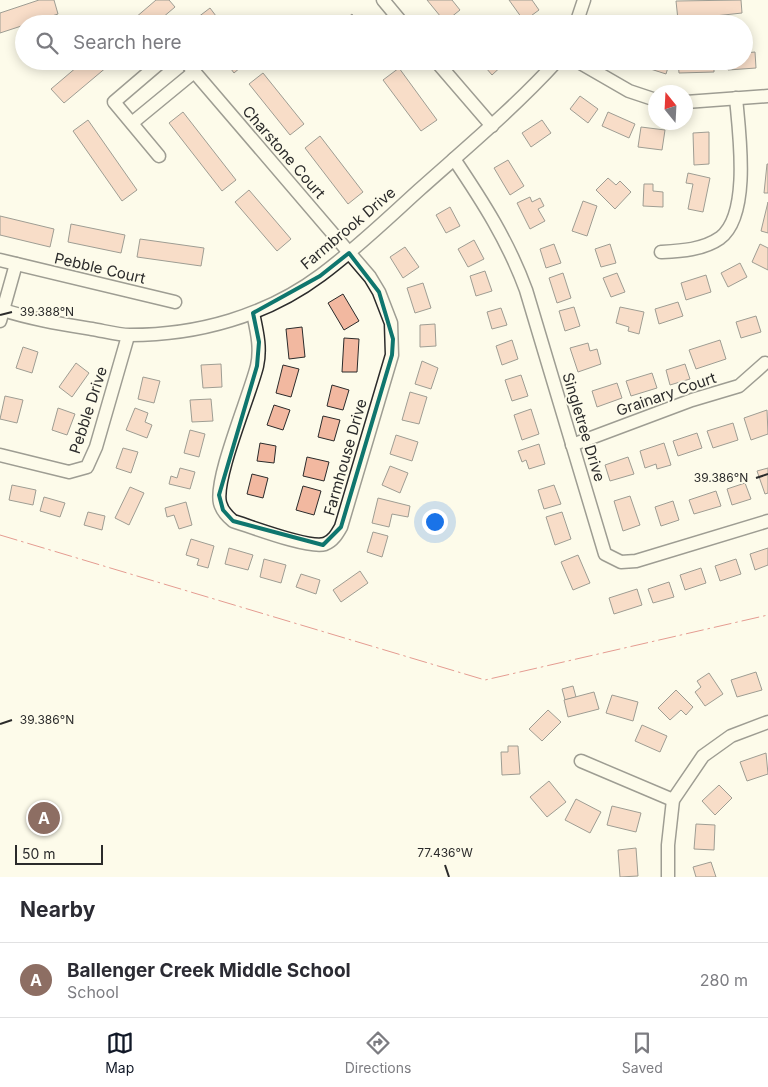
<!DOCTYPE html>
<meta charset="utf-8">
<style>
body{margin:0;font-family:Inter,sans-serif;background:#f2f2f3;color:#2b2b33}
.compass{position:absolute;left:648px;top:85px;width:45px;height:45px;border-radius:50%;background:#fff;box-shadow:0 2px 12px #0003;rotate:342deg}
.scale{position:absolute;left:15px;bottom:12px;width:88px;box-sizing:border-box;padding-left:5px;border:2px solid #2b2b2b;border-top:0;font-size:14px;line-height:18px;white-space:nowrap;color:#2b2b2b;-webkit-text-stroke:4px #fdfbea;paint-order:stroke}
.you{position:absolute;left:434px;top:521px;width:18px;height:18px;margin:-12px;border:4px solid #fff;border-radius:50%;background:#1a73e8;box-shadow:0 0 0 8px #1a73e833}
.badge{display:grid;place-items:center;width:32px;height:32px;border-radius:50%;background:#111827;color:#fff;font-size:16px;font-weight:700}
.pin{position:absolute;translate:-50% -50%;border:2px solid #fff;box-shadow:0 1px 5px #0006}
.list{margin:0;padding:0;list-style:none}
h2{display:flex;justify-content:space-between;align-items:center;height:65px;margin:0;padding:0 20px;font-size:21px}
h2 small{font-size:16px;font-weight:400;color:#7c7c81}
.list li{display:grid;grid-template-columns:32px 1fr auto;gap:15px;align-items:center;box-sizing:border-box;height:75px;padding:0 20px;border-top:1px solid #e1e1e2}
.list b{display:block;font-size:19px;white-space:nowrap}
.list p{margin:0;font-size:16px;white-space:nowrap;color:#7c7c81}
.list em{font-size:16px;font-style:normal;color:#7c7c81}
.icon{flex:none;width:28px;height:28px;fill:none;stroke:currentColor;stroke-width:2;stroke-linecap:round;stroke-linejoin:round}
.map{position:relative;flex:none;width:768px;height:877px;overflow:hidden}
.search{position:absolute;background:#fff;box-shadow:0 2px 12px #0003;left:15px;right:15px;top:15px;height:55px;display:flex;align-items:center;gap:12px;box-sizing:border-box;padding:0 18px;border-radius:28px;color:#7c7c81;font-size:19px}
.sheet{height:140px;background:#fff}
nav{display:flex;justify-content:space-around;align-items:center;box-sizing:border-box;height:70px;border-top:1px solid #e1e1e2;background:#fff;font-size:14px;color:#7c7c81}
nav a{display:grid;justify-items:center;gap:2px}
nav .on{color:#111827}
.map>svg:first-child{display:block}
</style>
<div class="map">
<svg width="768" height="877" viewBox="0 0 768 877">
<rect width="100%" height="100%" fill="#fdfbea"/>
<g fill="#f2b8a0" stroke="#2b2b2b">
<polygon points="39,0 54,0 58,14 0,33 0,13"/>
<polygon points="156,0 169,0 175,7 155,24 128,24"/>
<polygon points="427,0 452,0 460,10 445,22"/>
<polygon points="509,0 532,0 539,10 524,21"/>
<polygon points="741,0 742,13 678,20 676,1"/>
<polygon points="210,8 222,24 195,24 193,21"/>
<polygon points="352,14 359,24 340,24"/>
<polygon points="755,52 756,68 728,70 728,61 744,61 744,53"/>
<polygon points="84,61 114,61 64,103 51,89"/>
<polygon points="225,61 248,61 234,73"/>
<polygon points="480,61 504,61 505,63 492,75"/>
<polygon points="636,61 670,61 666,74 635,64"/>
<polygon points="678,61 714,61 714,72 679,73"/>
<polygon points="399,68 437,120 421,131 383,80"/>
<polygon points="263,73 304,124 290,135 249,84"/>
<polygon points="580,96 598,109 588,123 570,109"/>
<polygon points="183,112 236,180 222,191 169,123"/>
<polygon points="608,112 635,124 629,138 602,126"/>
<polygon points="88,120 137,190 122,201 73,131"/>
<polygon points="542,120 551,133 531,147 522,133"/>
<polygon points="641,127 665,130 662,150 638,147"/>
<polygon points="709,132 709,164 694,165 693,133"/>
<polygon points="320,136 363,192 348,204 305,148"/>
<polygon points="508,160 524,186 510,195 494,168"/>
<polygon points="767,164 768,164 768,193 764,193"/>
<polygon points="688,173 710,178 703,212 688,209 693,184 686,183"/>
<polygon points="608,178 616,185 620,181 631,192 615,209 596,190"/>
<polygon points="644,184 653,184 653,191 663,192 663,207 643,206"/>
<polygon points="249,190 291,239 277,251 235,202"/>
<polygon points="530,197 532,202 540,198 544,206 538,209 545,221 530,229 517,203"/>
<polygon points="583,201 597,206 587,236 572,231"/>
<polygon points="768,202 768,233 761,231"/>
<polygon points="450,207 460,226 446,233 436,215"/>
<polygon points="0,216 54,229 50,247 0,235"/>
<polygon points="71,224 125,235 121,253 68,242"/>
<polygon points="140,239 204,248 201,266 137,257"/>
<polygon points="474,240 484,259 468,267 458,249"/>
<polygon points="554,244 561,263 546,268 540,249"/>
<polygon points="610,244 616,263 601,267 595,249"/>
<polygon points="760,244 768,248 768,270 752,262"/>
<polygon points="405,247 419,267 403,278 390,257"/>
<polygon points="740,263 747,277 728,287 721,273"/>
<polygon points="485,271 492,291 476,296 470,276"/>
<polygon points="563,273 571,298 557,303 549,278"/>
<polygon points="617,273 625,292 611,297 603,278"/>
<polygon points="706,275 711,292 686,300 681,283"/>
<polygon points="423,283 431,308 415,313 407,288"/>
<polygon points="343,294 359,321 344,330 328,303"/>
<polygon points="678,302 683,316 659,324 655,309"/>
<polygon points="574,307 580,326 565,331 559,311"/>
<polygon points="620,307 644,312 639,334 628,331 629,327 616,323"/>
<polygon points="501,308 507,325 492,329 487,312"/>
<polygon points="756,316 761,332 741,338 736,322"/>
<polygon points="435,324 436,346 420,347 420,325"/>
<polygon points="302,327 305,357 289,359 286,329"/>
<polygon points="344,338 359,339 357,372 342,372"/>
<polygon points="512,340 518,359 502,365 496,346"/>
<polygon points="720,340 726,359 696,369 689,350"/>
<polygon points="588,343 590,351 597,349 601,364 578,372 570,348"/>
<polygon points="23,347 38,352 32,373 16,368"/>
<polygon points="422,361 438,368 431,389 415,384"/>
<polygon points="76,363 89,373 72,397 59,387"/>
<polygon points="221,364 222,387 203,388 201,365"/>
<polygon points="685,364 690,379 670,385 666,370"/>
<polygon points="283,365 299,369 291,397 276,393"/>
<polygon points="652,373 657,388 631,396 626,381"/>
<polygon points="521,375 528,396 512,401 505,380"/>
<polygon points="143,377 160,381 154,403 138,399"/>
<polygon points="617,383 622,398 597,407 592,391"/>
<polygon points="332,385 349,390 343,410 327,406"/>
<polygon points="410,392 427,397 419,424 402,420"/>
<polygon points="5,396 23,400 17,423 0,419"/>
<polygon points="211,399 213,421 192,422 190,400"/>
<polygon points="274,405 290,410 283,430 267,425"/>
<polygon points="58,408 75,414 67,435 52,430"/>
<polygon points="135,408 148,413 145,422 152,425 147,438 126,430"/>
<polygon points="531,409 539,434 522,440 514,415"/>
<polygon points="767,410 768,434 751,440 744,418"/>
<polygon points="323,416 340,420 334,441 318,437"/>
<polygon points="733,423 738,440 713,448 707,431"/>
<polygon points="190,430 205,434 199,457 184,453"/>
<polygon points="697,433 702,448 678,456 673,441"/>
<polygon points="396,435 418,442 412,461 390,454"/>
<polygon points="260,443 276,446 274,463 257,461"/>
<polygon points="664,443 671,465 657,469 656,464 645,468 640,451"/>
<polygon points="539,444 545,464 529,469 526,460 522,462 518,451"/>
<polygon points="123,448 138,452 131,473 116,468"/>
<polygon points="307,457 329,462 324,481 303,476"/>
<polygon points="628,457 634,474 610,481 605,465"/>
<polygon points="390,466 408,473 400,493 382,485"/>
<polygon points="180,468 195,472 190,489 169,484 171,476 177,478"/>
<polygon points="768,468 768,493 765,494 757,471"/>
<polygon points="252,474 268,478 263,498 247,494"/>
<polygon points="745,483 751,499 732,505 727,489"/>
<polygon points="12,485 36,490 33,505 9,500"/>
<polygon points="554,485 561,504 544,509 538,490"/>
<polygon points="303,486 321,491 314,515 296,510"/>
<polygon points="130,487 144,493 129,525 115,518"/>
<polygon points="716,491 721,506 694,514 689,500"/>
<polygon points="630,496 640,525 623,531 614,501"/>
<polygon points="44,497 65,503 60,517 40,511"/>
<polygon points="378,498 410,506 408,517 392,514 389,527 372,523"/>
<polygon points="673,501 679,520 661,526 655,507"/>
<polygon points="186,502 192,525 179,529 174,515 167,517 165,508"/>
<polygon points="88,512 105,516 102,530 84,525"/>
<polygon points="562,512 571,539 555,545 546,517"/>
<polygon points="373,532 388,536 382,557 367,552"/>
<polygon points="191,539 214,546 208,568 197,565 199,559 186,555"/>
<polygon points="229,548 253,555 248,570 225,564"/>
<polygon points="768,548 768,565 755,570 750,554"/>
<polygon points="578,555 590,583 573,590 561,562"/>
<polygon points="264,559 286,565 281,583 260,577"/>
<polygon points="736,559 741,574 720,581 715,566"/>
<polygon points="701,568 706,583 685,590 680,575"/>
<polygon points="360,571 368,583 341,602 333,590"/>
<polygon points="301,574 320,580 316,594 296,587"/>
<polygon points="669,582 674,597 653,603 648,589"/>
<polygon points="637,589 642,605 614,614 609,598"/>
<polygon points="756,672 762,690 737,697 731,680"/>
<polygon points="709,673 723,694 705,706 695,692 701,687 697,681"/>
<polygon points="573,686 576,697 565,700 562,689"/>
<polygon points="676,690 693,707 686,715 681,710 670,720 658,708"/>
<polygon points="594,692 599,709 568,717 564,700"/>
<polygon points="612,695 638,702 633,721 606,713"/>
<polygon points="548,710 561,722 542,741 529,729"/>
<polygon points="642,725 667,736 660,752 635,741"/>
<polygon points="508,746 518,746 520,774 502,775 501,752 508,752"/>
<polygon points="766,753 768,774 747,781 740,762"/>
<polygon points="549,781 566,802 547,817 530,797"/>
<polygon points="719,785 732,798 715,815 702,801"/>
<polygon points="576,799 601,812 590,833 565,820"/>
<polygon points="612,806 641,813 636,832 607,825"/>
<polygon points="696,824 715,825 714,850 694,849"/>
<polygon points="636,848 638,876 620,877 618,850"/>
<polygon points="711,862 716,877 696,877 693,867"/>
</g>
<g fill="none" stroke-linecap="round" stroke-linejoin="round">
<defs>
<g id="minor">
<polyline points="383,0 403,24"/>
<polyline points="576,24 584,0"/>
<path d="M185,61L370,277L379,292L391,323L392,355L341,527C337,534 333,541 325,544C309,549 252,527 233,521C227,516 222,511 220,503C214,479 250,395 257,366C261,348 257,332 253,313"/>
<polyline points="436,61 492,126"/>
<polyline points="577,61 629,91 656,100"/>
<polyline points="686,102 768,96"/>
<polyline points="132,123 194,72"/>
<polyline points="159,156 114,102 162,61"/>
<path d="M454,159C483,202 508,241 526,290L605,554L621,562L636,561L768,521"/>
<path d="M661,252C680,251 703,250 720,238C751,215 739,132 736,98"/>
<polyline points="0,260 175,302"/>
<path d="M0,309C30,319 62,324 92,329C104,331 118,335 130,335C198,335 266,316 321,275C356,249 387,219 419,190C466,148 514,108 557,61"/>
<polyline points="0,321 16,264"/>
<polyline points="572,445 692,400 739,386 765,363"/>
<polyline points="0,455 69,472 87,467 96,447 128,336"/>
<polyline points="581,761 673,800"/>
<polyline points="668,877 668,845 673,800 703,756 731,736 768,722"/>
</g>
</defs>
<use href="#minor" stroke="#2b2b2b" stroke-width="15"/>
<use href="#minor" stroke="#fdfbea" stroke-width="12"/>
<polyline stroke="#c62828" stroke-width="1" stroke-dasharray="18 4 2.5 4" stroke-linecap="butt" points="0,535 485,680 768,615"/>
</g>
<path d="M0 0H768V877H0ZM349,253L379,292L393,339L392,355L341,527L323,545L233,521L223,510L219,495L257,366L259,342L253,313L320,276Z" fill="#fdfbea" fill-opacity=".55" fill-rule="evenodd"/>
<path fill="none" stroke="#0f766e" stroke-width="4" stroke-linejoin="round" d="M349,253L379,292L393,339L392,355L341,527L323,545L233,521L223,510L219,495L257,366L259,342L253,313L320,276Z"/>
<path fill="none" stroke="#2b2b2b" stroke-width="2" d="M0,315L12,312M756,478L768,474M0,724L12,720M445,865L449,877"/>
<g text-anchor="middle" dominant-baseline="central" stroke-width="4" stroke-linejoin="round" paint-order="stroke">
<g font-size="15" fill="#2b2b2b" stroke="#fdfbea">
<text transform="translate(284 152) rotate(49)">Charstone Court</text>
<text transform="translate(348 228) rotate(-40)">Farmbrook Drive</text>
<text transform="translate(100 268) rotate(13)">Pebble Court</text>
<text transform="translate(666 394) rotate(-19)">Grainary Court</text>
<text transform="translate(88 410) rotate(-72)">Pebble Drive</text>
<text transform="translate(584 427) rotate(73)">Singletree Drive</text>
<text transform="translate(345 457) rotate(-74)">Farmhouse Drive</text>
</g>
</g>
<g font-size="12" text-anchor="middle" fill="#2b2b2b" stroke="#fdfbea" stroke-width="4" stroke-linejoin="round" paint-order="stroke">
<text x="47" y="316">39.388°N</text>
<text x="721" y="482">39.386°N</text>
<text x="47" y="724">39.386°N</text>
<text x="445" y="857">77.436°W</text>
</g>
</svg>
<svg class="compass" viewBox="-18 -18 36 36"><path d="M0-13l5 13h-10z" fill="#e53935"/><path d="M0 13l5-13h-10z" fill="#7c7c81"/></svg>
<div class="scale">50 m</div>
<div class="you"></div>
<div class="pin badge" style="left:44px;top:818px;background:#8d6e63">A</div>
<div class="search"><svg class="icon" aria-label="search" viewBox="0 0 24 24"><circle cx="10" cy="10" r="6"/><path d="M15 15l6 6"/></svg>Search here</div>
</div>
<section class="sheet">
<h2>Nearby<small></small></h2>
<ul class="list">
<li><span class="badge" style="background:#8d6e63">A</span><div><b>Ballenger Creek Middle School</b><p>School</p></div><em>280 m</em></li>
</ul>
</section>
<nav>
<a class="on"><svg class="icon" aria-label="map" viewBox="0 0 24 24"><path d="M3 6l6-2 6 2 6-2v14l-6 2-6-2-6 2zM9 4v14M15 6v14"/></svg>Map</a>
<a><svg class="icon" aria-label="directions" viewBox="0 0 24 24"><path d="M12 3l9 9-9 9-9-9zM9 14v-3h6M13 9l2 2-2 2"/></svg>Directions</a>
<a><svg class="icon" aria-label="saved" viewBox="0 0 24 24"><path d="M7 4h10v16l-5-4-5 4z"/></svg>Saved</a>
</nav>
